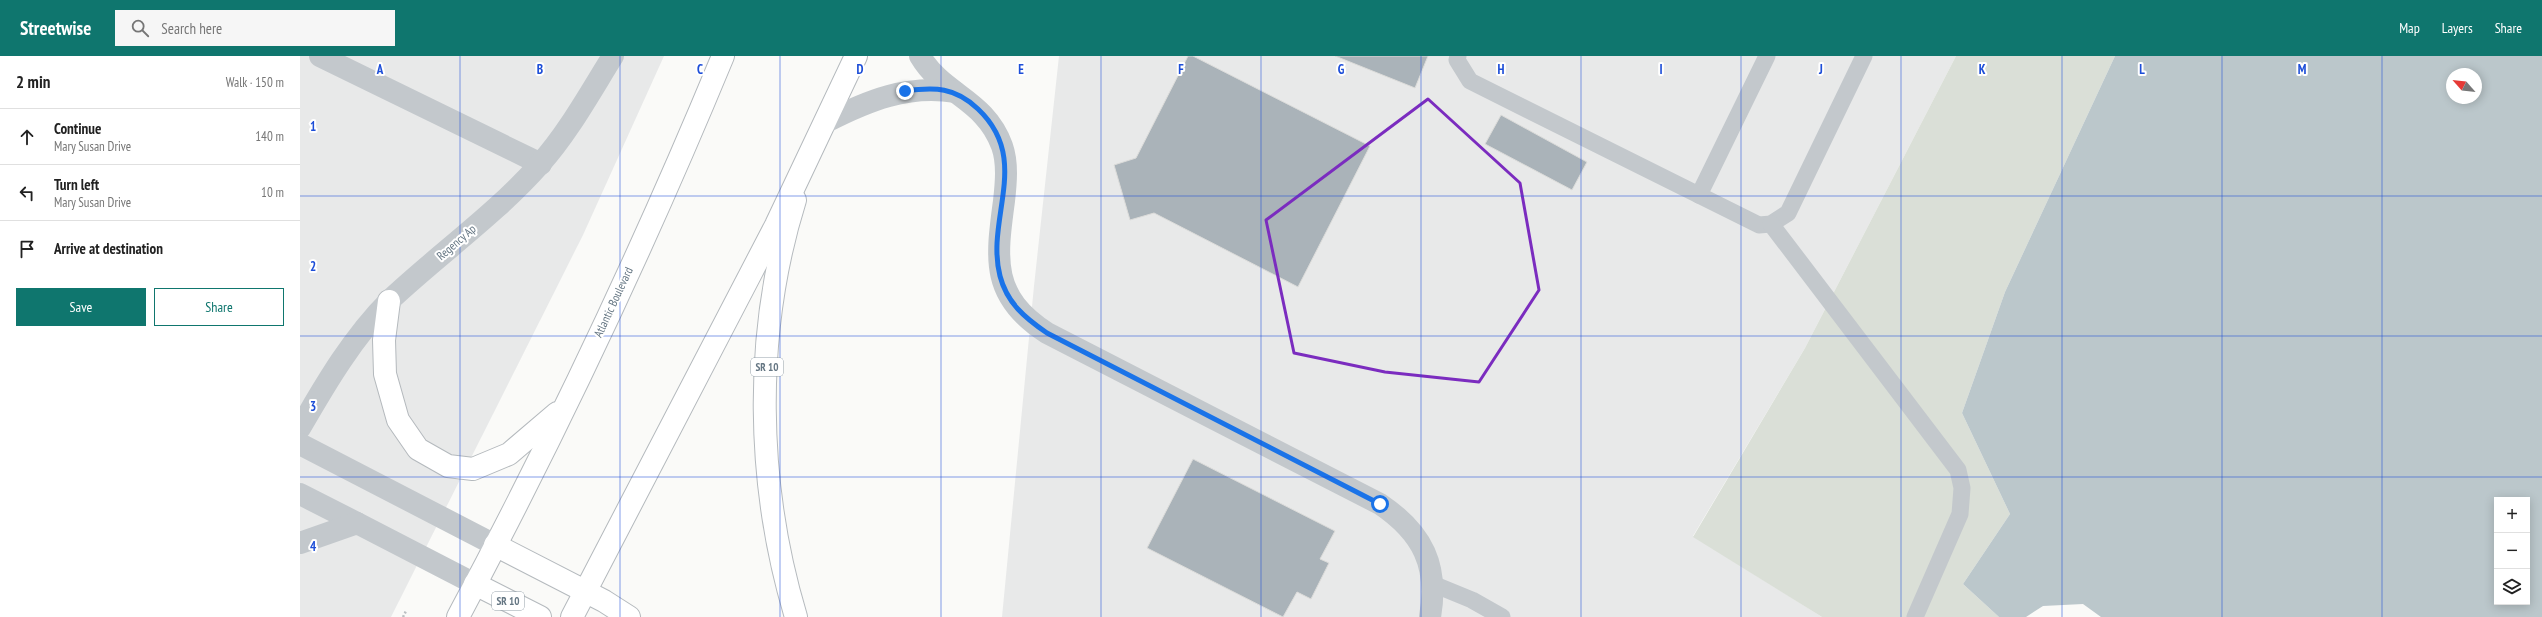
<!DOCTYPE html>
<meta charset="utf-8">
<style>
body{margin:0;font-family:"PT Sans Narrow",sans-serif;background:#f6f6f6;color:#222}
.controls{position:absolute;right:12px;bottom:12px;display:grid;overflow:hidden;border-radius:0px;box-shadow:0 2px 10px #0003}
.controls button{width:36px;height:36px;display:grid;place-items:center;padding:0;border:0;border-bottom:1px solid #e0e0e0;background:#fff;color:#222;font:20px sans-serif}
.compass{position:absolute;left:2146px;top:12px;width:36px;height:36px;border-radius:50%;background:#fff;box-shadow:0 2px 10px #0003;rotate:297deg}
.stop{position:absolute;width:12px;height:12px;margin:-9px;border:3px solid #1a73e8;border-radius:50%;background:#fff}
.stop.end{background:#1a73e8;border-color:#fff;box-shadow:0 1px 4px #0008}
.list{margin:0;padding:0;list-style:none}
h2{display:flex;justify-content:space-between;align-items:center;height:52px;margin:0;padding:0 16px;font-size:17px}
h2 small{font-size:13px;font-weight:400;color:#767676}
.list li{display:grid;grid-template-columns:26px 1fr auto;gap:12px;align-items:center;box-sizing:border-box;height:56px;padding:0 16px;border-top:1px solid #e0e0e0}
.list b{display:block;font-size:15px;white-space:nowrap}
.list p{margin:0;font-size:13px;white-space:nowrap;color:#767676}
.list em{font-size:13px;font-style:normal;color:#767676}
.actions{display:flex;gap:8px;padding:12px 16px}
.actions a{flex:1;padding:9px 0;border:1px solid #0f766e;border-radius:0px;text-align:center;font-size:14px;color:#0f766e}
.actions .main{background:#0f766e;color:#fff}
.icon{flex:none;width:22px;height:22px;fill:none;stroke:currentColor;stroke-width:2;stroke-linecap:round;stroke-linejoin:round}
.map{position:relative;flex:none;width:2242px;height:561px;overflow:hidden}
header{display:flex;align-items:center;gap:24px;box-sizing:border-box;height:56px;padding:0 20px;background:#0f766e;color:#fff}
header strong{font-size:19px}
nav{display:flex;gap:22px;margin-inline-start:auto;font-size:14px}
.search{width:280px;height:36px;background:#f6f6f6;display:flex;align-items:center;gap:10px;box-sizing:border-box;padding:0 14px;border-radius:0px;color:#767676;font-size:15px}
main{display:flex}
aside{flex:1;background:#fff}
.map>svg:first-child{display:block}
</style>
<header>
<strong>Streetwise</strong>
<div class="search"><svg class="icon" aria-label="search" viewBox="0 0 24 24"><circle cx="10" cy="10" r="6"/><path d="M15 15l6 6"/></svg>Search here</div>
<nav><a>Map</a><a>Layers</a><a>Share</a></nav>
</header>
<main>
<aside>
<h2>2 min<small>Walk · 150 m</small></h2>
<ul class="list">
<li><svg class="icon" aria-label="ahead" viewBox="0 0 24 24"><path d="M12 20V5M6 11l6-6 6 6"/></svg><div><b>Continue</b><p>Mary Susan Drive</p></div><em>140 m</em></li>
<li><svg class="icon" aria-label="left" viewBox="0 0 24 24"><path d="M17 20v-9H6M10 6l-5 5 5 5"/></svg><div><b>Turn left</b><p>Mary Susan Drive</p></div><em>10 m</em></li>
<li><svg class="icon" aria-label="arrive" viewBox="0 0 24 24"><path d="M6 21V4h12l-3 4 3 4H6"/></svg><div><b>Arrive at destination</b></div></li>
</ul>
<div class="actions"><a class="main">Save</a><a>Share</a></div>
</aside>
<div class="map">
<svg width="2242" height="561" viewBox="0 0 2242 561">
<rect width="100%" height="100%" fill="#fafaf8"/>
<g fill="#e8e9e9">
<polygon points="0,0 364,0 283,179 91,561 0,561"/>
<polygon points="759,0 1656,0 1505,292 1393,480 1522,561 702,561 734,230"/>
</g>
<polygon fill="#dadfd7" points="1656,0 1815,0 1705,236 1662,357 1710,458 1663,528 1699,561 1522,561 1393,481 1505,292"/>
<path fill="#bbc7cb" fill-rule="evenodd" d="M1815,0H2242V561H1801L1783,548L1743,550L1726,561H1699L1663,528L1710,458L1662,357L1705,236ZM2152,18H2176V42H2152ZM2197,444H2227V546H2197Z"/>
<g fill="#aab3b9" stroke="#dcdcda">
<polygon points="888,0 893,0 1070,90 998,231 854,157 830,164 814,109 836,102"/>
<polygon points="1035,0 1128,0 1115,32"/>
<polygon points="1201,59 1287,106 1272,134 1185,88"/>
<polygon points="893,403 1035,475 1020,503 1029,507 1011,543 997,536 983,561 847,492"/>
</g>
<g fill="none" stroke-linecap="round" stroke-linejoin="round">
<defs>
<g id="primary">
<path d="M495,144C453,278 456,428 496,561"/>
<polyline points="195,489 304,545 329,561"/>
<polyline points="175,528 240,561"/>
</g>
<g id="trunk">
<polyline points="89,245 84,284 85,318 98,364 118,393 148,410 173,413 209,398 257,357"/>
<path d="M158,561C255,379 344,191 423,0"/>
<polyline points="272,561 476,169 556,0"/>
</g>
</defs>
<use href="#primary" stroke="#b5babe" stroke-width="24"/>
<use href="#trunk" stroke="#b4b9bd" stroke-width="24"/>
<polyline stroke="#bbbfc2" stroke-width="2.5" stroke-dasharray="2 2" stroke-linecap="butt" points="103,561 106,555"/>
<g stroke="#c3c8cc" stroke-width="17">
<polyline points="1158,0 1157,4 1170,25 1459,169 1471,168 1488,157 1564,0"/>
<polyline points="1399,139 1467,0"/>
<polyline points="1471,168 1658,414 1662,432 1660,458 1615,561"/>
<polyline points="1133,528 1172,544 1202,561"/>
</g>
<g stroke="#c3c8cc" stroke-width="22">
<polyline points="20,0 241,108"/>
<path d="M620,0C643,39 685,43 702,90C708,107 706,127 704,145C696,204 691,241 747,277L1080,448C1123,477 1139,510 1130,561"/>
<path d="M526,66C567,45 608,28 655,36"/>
<path d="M0,372C26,327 53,281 90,244C139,198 196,158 240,108C268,77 291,35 313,0"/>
<polyline points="0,388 195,489"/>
<polyline points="0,438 57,467"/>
<polyline points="0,487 57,467 175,528"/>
</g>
<use href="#primary" stroke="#fff" stroke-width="22"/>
<use href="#trunk" stroke="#fff" stroke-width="22"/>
</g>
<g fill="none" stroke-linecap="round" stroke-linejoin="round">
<path stroke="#1a73e8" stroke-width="5" d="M605,35C635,31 655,31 678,53C732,104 685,162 700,220C707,247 725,262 747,277L1080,448"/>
</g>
<path fill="none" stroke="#7b2cbf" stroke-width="3" stroke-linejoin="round" d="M1128,43L1220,127L1239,234L1179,326L1085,316L994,297L966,164Z"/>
<path fill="none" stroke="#1d4ed8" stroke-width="1" stroke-opacity="0.55" d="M160,0V561M320,0V561M480,0V561M641,0V561M801,0V561M961,0V561M1121,0V561M1281,0V561M1441,0V561M1601,0V561M1762,0V561M1922,0V561M2082,0V561M0,140H2242M0,280H2242M0,421H2242"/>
<g text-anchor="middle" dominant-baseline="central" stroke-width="4" stroke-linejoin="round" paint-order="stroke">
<g fill="#fff" stroke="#939fa8" stroke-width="1">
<rect x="451" y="302" width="32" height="18" rx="3"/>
<rect x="192" y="536" width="32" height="18" rx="3"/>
</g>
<g font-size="11" font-weight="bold" fill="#657683">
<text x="467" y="311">SR 10</text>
<text x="208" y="545">SR 10</text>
</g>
<g font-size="12" fill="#657683" stroke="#fff">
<text transform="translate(156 186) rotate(-41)">Regency Ap</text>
<text transform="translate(313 246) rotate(-65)">Atlantic Boulevard</text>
</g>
</g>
<g font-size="13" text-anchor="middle" font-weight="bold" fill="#1d4ed8" stroke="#fff" stroke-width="4" stroke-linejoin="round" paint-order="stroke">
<text x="80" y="18">A</text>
<text x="240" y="18">B</text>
<text x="400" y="18">C</text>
<text x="560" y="18">D</text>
<text x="721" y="18">E</text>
<text x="881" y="18">F</text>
<text x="1041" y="18">G</text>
<text x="1201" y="18">H</text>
<text x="1361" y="18">I</text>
<text x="1521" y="18">J</text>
<text x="1682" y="18">K</text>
<text x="1842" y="18">L</text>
<text x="2002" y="18">M</text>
<text x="13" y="75">1</text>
<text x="13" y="215">2</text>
<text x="13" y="355">3</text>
<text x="13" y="495">4</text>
</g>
</svg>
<div class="controls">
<button>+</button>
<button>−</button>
<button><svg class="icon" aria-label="layers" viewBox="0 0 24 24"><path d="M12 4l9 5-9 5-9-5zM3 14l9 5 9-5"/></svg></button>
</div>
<svg class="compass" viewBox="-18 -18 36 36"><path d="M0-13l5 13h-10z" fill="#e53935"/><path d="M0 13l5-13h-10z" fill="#767676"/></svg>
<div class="stop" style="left:1080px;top:448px"></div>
<div class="stop end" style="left:605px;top:35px"></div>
</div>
</main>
